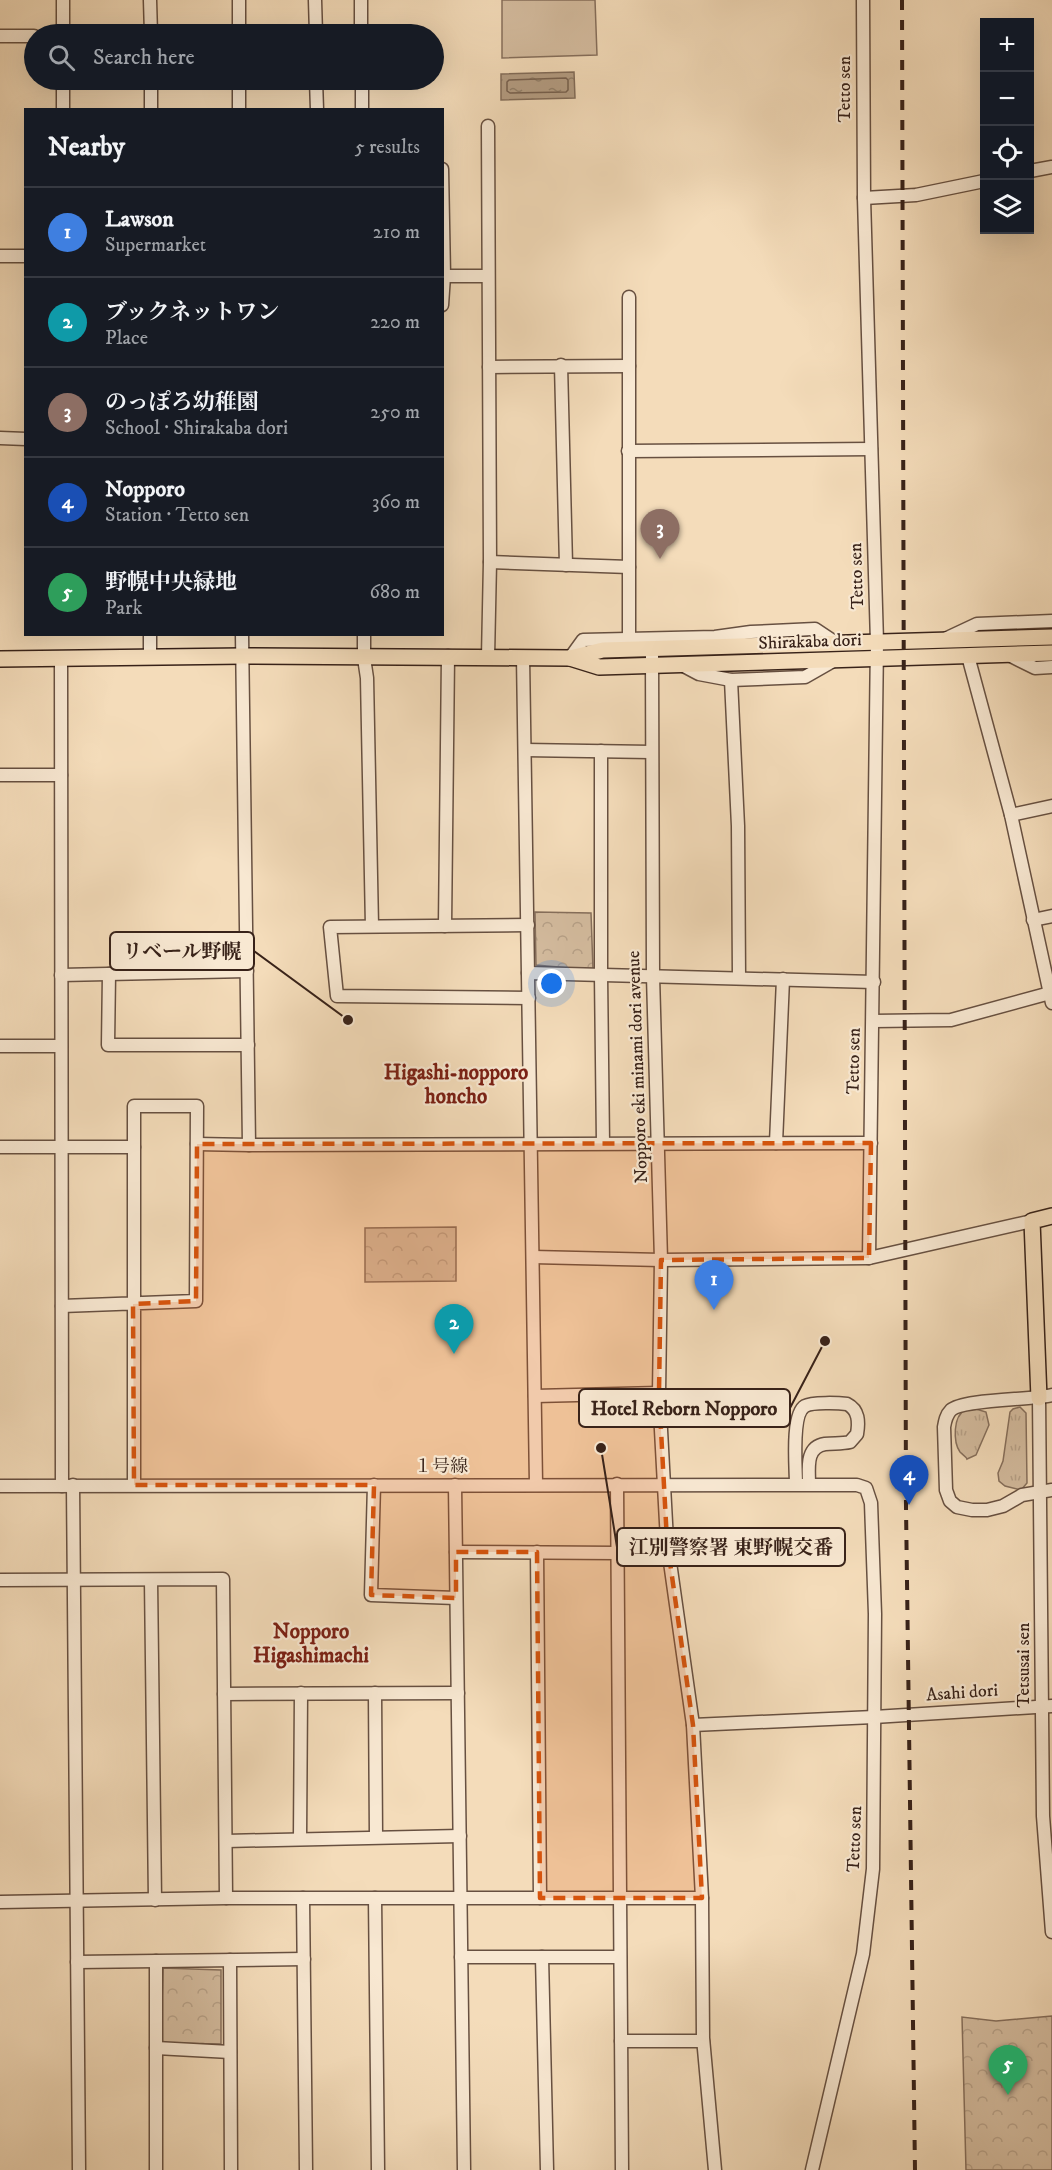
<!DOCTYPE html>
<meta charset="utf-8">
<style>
body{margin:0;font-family:"IM FELL DW Pica","Noto Serif JP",serif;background:#242831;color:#f1f3f6}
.controls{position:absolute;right:18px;top:18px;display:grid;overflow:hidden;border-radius:0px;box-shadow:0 6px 24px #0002}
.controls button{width:54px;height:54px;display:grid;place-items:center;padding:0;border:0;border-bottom:2px solid #363941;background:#171b24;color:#f1f3f6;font:30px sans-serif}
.you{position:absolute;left:552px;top:984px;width:21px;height:21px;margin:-15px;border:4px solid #fff;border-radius:50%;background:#1a73e8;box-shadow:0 0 0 9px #1a73e833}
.badge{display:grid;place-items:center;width:39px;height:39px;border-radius:50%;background:#8c9099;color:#fff;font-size:20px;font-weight:700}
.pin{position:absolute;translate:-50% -50px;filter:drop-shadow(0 2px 3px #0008)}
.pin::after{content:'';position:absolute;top:32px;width:21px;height:18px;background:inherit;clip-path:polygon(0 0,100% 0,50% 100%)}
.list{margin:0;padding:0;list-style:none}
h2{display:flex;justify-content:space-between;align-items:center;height:78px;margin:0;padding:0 24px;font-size:26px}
h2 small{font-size:20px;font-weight:400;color:#9ea1a6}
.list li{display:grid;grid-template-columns:39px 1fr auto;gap:18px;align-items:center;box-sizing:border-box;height:90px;padding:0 24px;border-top:2px solid #363941}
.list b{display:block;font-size:22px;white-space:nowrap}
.list p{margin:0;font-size:20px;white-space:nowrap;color:#9ea1a6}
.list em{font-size:20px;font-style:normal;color:#9ea1a6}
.icon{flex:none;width:33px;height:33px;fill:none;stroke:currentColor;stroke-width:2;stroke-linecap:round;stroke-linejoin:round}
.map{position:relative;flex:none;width:1052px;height:2170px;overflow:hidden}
.search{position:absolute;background:#171b24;box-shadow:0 6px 24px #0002;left:24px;top:24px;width:420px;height:66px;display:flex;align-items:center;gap:15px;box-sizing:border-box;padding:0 21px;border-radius:33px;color:#9ea1a6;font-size:22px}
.panel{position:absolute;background:#171b24;box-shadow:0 6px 24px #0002;left:24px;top:108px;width:420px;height:528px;border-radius:0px}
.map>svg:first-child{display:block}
</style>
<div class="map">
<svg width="1052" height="2170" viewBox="0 0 1052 2170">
<defs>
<pattern id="grass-tufts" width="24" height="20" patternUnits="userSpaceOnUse" patternTransform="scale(1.5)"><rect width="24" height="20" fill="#d4bc9f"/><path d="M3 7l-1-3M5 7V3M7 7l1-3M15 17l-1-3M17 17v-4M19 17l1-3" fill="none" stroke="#b7a188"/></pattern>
<pattern id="forest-crowns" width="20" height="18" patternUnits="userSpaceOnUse" patternTransform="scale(1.5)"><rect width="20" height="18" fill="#d4bc9f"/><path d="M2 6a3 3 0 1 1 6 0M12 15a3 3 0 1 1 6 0" fill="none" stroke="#b7a188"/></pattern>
<pattern id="water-ripples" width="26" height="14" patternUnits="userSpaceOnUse" patternTransform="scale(1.5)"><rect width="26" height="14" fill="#b49d83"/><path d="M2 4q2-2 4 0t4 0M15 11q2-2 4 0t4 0" fill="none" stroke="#93806a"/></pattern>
</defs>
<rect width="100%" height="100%" fill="#f4dcba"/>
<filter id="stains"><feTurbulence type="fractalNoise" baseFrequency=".00333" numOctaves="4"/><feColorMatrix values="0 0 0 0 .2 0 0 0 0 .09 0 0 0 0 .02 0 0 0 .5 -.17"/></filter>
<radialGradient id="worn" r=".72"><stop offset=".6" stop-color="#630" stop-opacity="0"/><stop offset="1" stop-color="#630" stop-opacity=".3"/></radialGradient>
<g fill="url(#grass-tufts)" stroke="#866f5c" stroke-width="1.5">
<polygon points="1020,1407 1026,1413 1027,1483 1021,1490 1005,1486 999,1481 998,1473 1003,1461 1010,1412 1013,1409"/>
<path d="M976,1409L986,1412L989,1425L976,1455L967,1459C967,1458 961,1453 960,1452C953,1442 953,1416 965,1410C969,1409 972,1409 976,1409Z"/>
</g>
<g fill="url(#forest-crowns)" stroke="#866f5c" stroke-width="1.5">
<polygon points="535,912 591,913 593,970 536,965"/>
<polygon points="456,1227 456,1281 365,1282 365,1228"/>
<polygon points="163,1968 221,1970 221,2044 161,2043"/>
<polygon points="1052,2016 1052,2170 966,2170 962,2017 996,2021"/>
</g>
<polygon fill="#d4bc9f" stroke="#866f5c" stroke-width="1.5" points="502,0 595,0 597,55 502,58"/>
<polygon fill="url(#water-ripples)" stroke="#826c59" stroke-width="1.5" points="574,72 575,98 501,100 501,74"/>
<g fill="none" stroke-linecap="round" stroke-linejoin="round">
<polygon stroke="#76604e" stroke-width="1.5" points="566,78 568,80 568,90 566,92 510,93 507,91 507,82 509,80"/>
<defs>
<g id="minor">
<polyline points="63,0 63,34"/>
<polyline points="150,0 151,34"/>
<polyline points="239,0 239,34"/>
<polyline points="315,0 316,34"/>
<polyline points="361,0 361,34"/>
<polyline points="863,0 864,198 877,642 869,1258"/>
<polyline points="178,34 316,33"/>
<polyline points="0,36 34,36"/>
<polyline points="63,80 63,110"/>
<polyline points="151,80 151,110"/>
<polyline points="239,80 239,110"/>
<polyline points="316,80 317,110"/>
<polyline points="362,80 362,110"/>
<polyline points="442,169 444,276 442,305"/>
<polyline points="1030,171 1052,167"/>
<polyline points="864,198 916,195 984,181"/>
<polyline points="0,256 26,256"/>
<polyline points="442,276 488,276"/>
<polyline points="629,297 629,638"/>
<polyline points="561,365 566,565"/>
<polyline points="489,367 629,366"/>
<polyline points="0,438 26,439"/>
<polyline points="628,451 871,449"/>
<polyline points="490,562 629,567"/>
<polyline points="242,634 249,1145"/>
<polyline points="364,634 364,658 367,678 372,926"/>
<polyline points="945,639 977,624 1052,621"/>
<polyline points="1009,655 1035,668 1052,667"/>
<polyline points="652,656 653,976 661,1260 659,1393 667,1541 693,1725 702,1898 703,2038 715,2170"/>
<polyline points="968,656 1011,815 1052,1003"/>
<polyline points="150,657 150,634"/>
<polyline points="488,657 490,562 488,126"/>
<polyline points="523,657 536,1484"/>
<polyline points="570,658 583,640 715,637 751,632 815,629 836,643"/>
<polyline points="61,659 62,1486"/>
<polyline points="682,665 699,674 731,680 805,677 833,661"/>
<polyline points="731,680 738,826 739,978"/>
<polyline points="525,750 651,752"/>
<polyline points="601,751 601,975 603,1143"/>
<polyline points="0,775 61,775"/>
<polyline points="1011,815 1052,806"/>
<polyline points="1033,920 1052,916"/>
<polyline points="528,925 330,927 337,996 529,998"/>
<polyline points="445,926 448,656"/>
<polyline points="528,973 874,982"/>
<polyline points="109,974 108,1045 248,1045"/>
<polyline points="61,975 247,971"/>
<polyline points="873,1021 951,1020 1050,993"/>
<polyline points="0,1046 61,1046"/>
<polyline points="776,1143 783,979"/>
<polyline points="197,1144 249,1145 871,1143"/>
<polyline points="0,1147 134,1147"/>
<polyline points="533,1257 661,1260 869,1258 1032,1221"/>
<polyline points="62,1306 196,1301 197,1106 134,1106 134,1485"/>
<path d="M1052,1395C1031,1400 963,1399 951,1410C946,1415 945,1421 944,1427L946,1490L950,1501L957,1507L972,1510H987L1003,1506L1022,1495L1052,1490"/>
<polyline points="535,1396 659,1393"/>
<polyline points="1039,1398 1043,1816 1052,1932"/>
<polyline points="617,1484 622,2170"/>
<path d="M796,1484C796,1469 791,1414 805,1406C812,1402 839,1403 847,1404C859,1410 859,1422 857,1434L850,1442C842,1444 834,1443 825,1444C805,1447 809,1469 809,1484"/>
<polyline points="73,1485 79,2170"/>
<polyline points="374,1485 371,1595 456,1598"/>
<polyline points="455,1485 464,2170"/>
<polyline points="0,1486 857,1485 866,1488 871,1503 875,1614 873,1869 863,1954 812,2170"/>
<polyline points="456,1552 617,1553"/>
<polyline points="537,1552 540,1898"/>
<polyline points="0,1580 223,1579 226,1898"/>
<polyline points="151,1580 155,1900"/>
<polyline points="375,1693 376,1837"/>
<polyline points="224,1694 458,1693"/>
<polyline points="693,1725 874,1717 1052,1706"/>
<polyline points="300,1839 301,1693"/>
<polyline points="226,1841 460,1836"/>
<polyline points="303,1898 306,2170"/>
<polyline points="375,1898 378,2170"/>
<polyline points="0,1902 226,1898 702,1898"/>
<polyline points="461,1957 620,1957"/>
<polyline points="542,1957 547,2170"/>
<polyline points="230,1960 231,2170"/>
<polyline points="156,1961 156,2170"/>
<polyline points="77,1962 304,1959"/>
<polyline points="621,2041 703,2041"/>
<polyline points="156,2048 230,2052"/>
</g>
<g id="major">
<polyline points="570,658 599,667 1052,653"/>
<polyline points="0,659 243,656 570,658 603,650 1052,637"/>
<polyline points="1039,1398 1032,1221 1052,1216"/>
</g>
</defs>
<use href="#minor" stroke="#675041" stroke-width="15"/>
<use href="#major" stroke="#382219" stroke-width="18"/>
<use href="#minor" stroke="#f8e8d2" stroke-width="12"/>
<use href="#major" stroke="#f4dcba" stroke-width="15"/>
<polyline stroke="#382219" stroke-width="4" stroke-dasharray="10 10" stroke-linecap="butt" points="902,0 906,1507 915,2170"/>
</g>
<path fill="#d6540d" fill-opacity="0.2" stroke="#d6540d" stroke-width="4.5" stroke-dasharray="12 8" stroke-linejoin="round" d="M871,1143L869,1258L661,1260L659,1393L667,1541L693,1725L702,1898H540L537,1552H456V1598L371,1595L374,1485H134L133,1304L196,1301L197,1144Z"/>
<g text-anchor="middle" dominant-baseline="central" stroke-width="4.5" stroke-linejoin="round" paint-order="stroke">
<g font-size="18" fill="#382219" stroke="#f8e8d2">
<text transform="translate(845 89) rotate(-90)">Tetto sen</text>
<text transform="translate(857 576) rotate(-92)">Tetto sen</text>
<text transform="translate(810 642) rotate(-2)">Shirakaba dori</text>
<text transform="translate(854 1061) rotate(-89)">Tetto sen</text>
<text transform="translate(638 1067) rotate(-92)">Nopporo eki minami dori avenue</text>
<text x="441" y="1467">１号線</text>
<text transform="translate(1024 1665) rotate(-90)">Tetsusai sen</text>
<text transform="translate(962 1693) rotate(-4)">Asahi dori</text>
<text transform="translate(855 1839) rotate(-88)">Tetto sen</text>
</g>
<g font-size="21" font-weight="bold" fill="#7a1f14" stroke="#f8e8d2">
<text x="456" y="1073">Higashi-nopporo<tspan x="456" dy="24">honcho</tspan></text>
<text x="311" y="1632">Nopporo<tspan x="311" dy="24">Higashimachi</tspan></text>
</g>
</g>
<path fill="none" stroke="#382219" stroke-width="2" d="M348 1020L254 951M825 1341L790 1408M601 1448L617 1547"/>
<g fill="#382219" stroke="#f8e8d2" stroke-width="2">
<circle cx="348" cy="1020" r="6"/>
<circle cx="825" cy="1341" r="6"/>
<circle cx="601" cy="1448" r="6"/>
</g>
<g fill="#f8e8d2" stroke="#382219" stroke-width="2">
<rect x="110" y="932" width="144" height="38" rx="6"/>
<rect x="579" y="1389" width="211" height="38" rx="6"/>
<rect x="617" y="1528" width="228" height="38" rx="6"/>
</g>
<g font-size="20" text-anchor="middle" font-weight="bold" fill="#382219">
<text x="182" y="958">リベール野幌</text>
<text x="684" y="1415">Hotel Reborn Nopporo</text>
<text x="731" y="1554">江別警察署 東野幌交番</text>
</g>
<rect width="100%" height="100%" filter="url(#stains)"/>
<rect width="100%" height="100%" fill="url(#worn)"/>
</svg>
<div class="controls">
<button>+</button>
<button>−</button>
<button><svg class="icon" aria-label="locate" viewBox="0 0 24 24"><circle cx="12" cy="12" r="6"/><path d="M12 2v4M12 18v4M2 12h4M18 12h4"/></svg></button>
<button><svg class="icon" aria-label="layers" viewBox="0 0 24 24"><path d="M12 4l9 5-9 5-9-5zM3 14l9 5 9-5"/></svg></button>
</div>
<div class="you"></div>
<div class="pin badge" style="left:714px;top:1310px;background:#3f7fe0">1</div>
<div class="pin badge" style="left:454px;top:1354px;background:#0f9aa8">2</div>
<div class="pin badge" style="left:660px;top:559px;background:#8d6e63">3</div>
<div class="pin badge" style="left:909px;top:1505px;background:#1a4fb4">4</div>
<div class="pin badge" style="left:1008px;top:2095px;background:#2e9e5b">5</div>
<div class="search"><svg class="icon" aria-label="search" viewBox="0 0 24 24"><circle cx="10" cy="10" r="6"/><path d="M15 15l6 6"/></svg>Search here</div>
<section class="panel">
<h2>Nearby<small>5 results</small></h2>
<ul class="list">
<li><span class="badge" style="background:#3f7fe0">1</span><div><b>Lawson</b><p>Supermarket</p></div><em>210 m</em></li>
<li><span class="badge" style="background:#0f9aa8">2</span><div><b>ブックネットワン</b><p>Place</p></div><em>220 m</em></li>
<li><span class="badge" style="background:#8d6e63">3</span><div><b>のっぽろ幼稚園</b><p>School · Shirakaba dori</p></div><em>250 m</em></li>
<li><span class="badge" style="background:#1a4fb4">4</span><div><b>Nopporo</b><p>Station · Tetto sen</p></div><em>360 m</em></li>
<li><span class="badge" style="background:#2e9e5b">5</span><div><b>野幌中央緑地</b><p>Park</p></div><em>680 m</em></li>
</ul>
</section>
</div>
